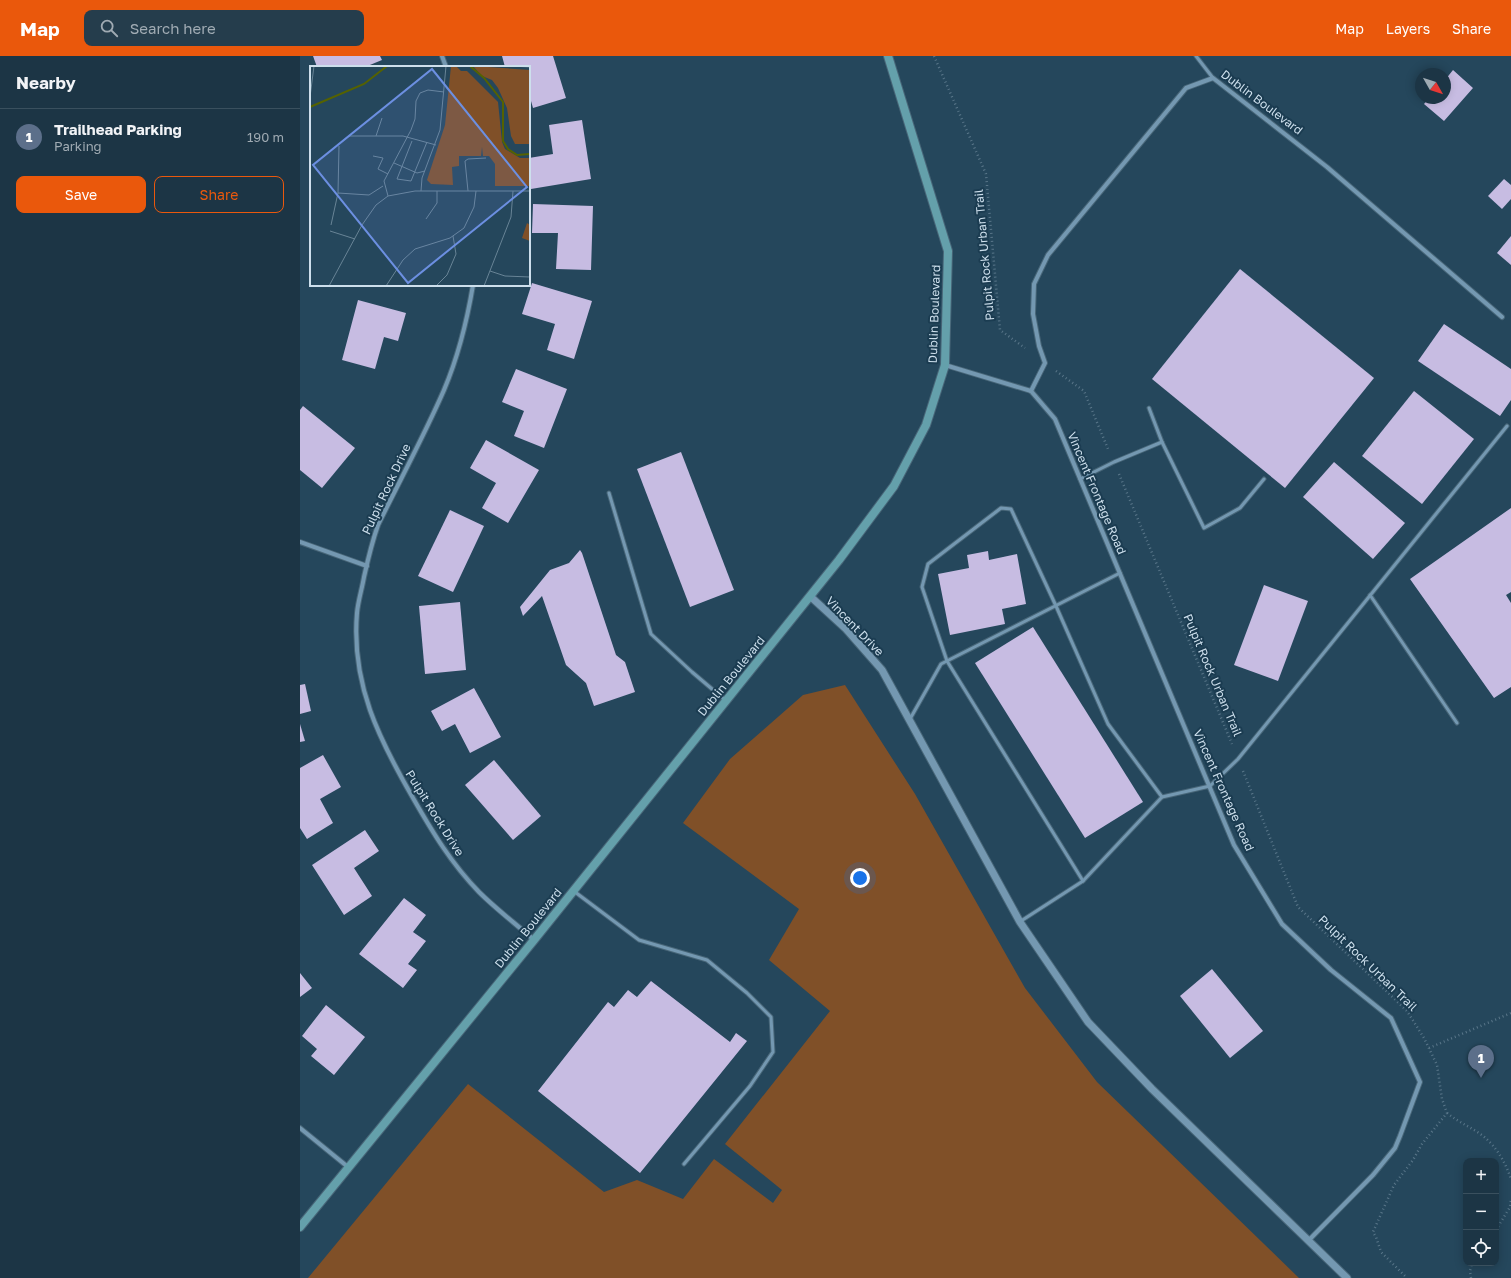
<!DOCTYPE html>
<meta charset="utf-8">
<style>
body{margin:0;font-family:"Golos Text",sans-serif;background:#253d4c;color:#f1f3f6}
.controls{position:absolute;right:12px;bottom:12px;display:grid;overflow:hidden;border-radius:8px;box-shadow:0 2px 10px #0003}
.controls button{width:36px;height:36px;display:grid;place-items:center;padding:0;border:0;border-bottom:1px solid #3a505e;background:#1c3545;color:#f1f3f6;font:20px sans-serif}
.compass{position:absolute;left:1115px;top:12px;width:36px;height:36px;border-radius:50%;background:#1c3545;box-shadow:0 2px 10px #0003;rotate:129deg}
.you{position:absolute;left:560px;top:822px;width:14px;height:14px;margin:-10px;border:3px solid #fff;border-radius:50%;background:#1a73e8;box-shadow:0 0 0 6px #1a73e833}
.badge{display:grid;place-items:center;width:26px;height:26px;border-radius:50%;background:#ea580c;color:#fff;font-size:13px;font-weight:700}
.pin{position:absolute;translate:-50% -33px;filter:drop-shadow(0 1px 2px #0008)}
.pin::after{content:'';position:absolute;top:21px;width:14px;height:12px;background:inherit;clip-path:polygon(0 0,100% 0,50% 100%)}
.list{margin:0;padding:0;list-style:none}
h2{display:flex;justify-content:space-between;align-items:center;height:52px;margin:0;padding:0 16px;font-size:17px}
h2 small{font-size:13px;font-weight:400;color:#a0abb3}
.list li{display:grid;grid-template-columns:26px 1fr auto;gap:12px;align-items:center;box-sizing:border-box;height:56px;padding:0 16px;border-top:1px solid #3a505e}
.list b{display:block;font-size:15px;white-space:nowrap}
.list p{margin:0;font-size:13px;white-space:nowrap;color:#a0abb3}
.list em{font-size:13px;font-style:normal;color:#a0abb3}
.actions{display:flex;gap:8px;padding:12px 16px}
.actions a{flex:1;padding:9px 0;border:1px solid #ea580c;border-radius:8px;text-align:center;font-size:14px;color:#ea580c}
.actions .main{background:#ea580c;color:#fff}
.icon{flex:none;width:22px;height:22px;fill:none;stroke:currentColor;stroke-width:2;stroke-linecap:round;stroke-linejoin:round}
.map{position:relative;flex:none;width:1211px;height:1222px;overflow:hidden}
header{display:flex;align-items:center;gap:24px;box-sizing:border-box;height:56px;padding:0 20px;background:#ea580c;color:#fff}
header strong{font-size:19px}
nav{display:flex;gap:22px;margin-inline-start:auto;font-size:14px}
.search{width:280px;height:36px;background:#253d4c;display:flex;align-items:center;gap:10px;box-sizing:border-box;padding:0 14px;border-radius:8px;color:#a0abb3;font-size:15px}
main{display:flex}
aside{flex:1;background:#1c3545}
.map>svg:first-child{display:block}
</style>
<header>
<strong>Map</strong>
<div class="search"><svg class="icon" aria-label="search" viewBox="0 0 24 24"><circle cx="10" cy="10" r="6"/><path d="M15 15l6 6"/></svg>Search here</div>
<nav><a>Map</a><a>Layers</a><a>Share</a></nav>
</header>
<main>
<aside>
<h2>Nearby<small></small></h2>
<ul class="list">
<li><span class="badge" style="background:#5c6f8a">1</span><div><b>Trailhead Parking</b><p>Parking</p></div><em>190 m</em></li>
</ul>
<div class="actions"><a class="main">Save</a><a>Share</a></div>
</aside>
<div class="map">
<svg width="1211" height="1222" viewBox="0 0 1211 1222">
<rect width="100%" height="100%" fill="#25475c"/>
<polygon fill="#805028" points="545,629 615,738 725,932 797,1026 999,1222 8,1222 168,1028 304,1136 337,1124 383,1143 414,1103 473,1147 482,1134 425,1088 530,955 469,904 499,853 383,767 430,703 503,639"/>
<g fill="#c7bce2">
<polygon points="13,0 80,0 82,4 65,11 17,11"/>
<polygon points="202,0 253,0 266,42 233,52 229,38 229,11 205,11"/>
<polygon points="1153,14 1173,32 1144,65 1124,48 1129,42 1145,42 1145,24"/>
<polygon points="282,64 291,123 231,133 229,120 229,102 253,98 249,69"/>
<polygon points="1204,123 1211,129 1211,143 1202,153 1188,140"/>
<polygon points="233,148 293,150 291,214 256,213 258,177 232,177"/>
<polygon points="1211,180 1211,209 1197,197"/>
<polygon points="940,213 1074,322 985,432 852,323"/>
<polygon points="232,227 292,245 274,303 247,294 255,268 222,258"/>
<polygon points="58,244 106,257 98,285 84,281 75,313 42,304"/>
<polygon points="1144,268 1211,313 1211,344 1200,360 1118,305"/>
<polygon points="216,313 267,333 244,392 214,380 224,355 202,346"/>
<polygon points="1114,335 1174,383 1122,448 1062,400"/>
<polygon points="3,350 55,392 22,432 0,414 0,354"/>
<polygon points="186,384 239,414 208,467 182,452 196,427 170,412"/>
<polygon points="381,396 434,534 390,551 337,413"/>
<polygon points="1034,406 1105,467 1073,503 1003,441"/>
<polygon points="1211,452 1211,536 1206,539 1211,547 1211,631 1194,642 1110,523"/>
<polygon points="150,454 184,470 153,536 118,520"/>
<polygon points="280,494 282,497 316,599 325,606 335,636 294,650 286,627 266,609 242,540 223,560 220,551 250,514 269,507"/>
<polygon points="688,495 689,504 717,498 726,548 702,553 705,568 650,579 638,518 669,512 667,499"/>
<polygon points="964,529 1008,545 978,625 934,609"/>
<polygon points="160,546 166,614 125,618 119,550"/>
<polygon points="733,571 843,746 785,782 675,607"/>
<polygon points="5,628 11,655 0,658 0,629"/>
<polygon points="174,632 201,681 170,697 155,668 142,675 131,655"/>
<polygon points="0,668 5,685 0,686"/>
<polygon points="23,699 41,731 20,743 33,767 7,783 0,772 0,712"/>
<polygon points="194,704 241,760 213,784 165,729"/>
<polygon points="65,774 79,795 54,812 72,840 44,859 12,809"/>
<polygon points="104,842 126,859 113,876 126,885 108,908 117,914 103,932 59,898"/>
<polygon points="912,913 963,975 930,1002 880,940"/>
<polygon points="0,917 12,932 0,941"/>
<polygon points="351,925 430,986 436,977 447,985 340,1117 238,1035 308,946 314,951 328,934 337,941"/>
<polygon points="26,949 65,981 34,1019 11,1000 17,993 2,980"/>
</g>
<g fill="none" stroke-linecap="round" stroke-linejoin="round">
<defs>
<g id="service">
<polyline points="896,0 913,22"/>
<polyline points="849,352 862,386"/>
<polyline points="780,423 814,406 862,386 904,472 940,452 964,423"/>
<polyline points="309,437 351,578 392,616 425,644"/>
<polyline points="1070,539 1157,667"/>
<polyline points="610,663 641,608 820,517"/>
<polyline points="783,825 647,605 622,531 628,508 701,452 711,453 756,550 808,668 862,741"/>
<polyline points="275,836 339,884 407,904 447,937 471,961 473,996 450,1030 384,1108"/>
<polyline points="721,865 783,825 862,741 910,730 938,703 1207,370"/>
</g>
<g id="minor">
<polyline points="142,0 146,11"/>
<path d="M173,229C167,265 158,301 144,334C124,380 100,424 78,469C72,486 68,503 64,521C62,533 58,545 57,557C51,628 79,683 113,742C133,777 151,807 179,836C196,853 216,868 234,884"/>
<polyline points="645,309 731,335 755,363 934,789 982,868 1031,914 1091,962 1120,1026 1100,1080 1095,1092 1073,1119 1008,1185"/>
<polyline points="731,335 745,307 739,290 733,258 734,228 748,199 886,32 913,22 1027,111 1202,261"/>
<polyline points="0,486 67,510"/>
<polyline points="0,1072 48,1111"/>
</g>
<polyline id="tertiary" points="511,541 546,573 582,614 720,866 788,966 852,1033 1047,1222"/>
<polyline id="secondary" points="0,1171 234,884 539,504 594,430 626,369 645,309 648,195 588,0"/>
</defs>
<use href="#service" stroke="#486678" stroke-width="5"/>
<use href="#minor" stroke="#486678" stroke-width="6"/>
<use href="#tertiary" stroke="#486678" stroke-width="9"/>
<use href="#secondary" stroke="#486678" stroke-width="10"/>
<g stroke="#597689" stroke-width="2.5" stroke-dasharray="1 3" stroke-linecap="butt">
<polyline points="634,0 686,118 700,274 725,292"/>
<polyline points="756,315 784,335 808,393"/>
<polyline points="819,418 932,688"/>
<polyline points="943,715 998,851 1107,955 1124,982 1137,1009 1142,1043 1147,1057 1122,1088 1113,1104 1094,1129 1073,1176 1076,1181 1081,1196 1107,1222"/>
<polyline points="1129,992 1211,957"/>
<path d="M1147,1057C1157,1065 1168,1070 1179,1077C1195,1088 1205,1105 1211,1123"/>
<polyline points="1196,1174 1210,1151 1211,1143"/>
<polyline points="1171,1222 1170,1215 1172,1207"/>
</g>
<use href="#service" stroke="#7498b1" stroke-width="3"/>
<use href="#minor" stroke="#7498b1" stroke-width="4"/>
<use href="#tertiary" stroke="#7498b1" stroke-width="7"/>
<use href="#secondary" stroke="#64a0ab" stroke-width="8"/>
</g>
<g text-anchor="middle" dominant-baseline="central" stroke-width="4" stroke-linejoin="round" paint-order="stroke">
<g font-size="12" fill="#cddfec" stroke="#1b3c51">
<text transform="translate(962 46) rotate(37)">Dublin Boulevard</text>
<text transform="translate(684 199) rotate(-95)">Pulpit Rock Urban Trail</text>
<text transform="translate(634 258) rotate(-88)">Dublin Boulevard</text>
<text transform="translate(86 433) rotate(-65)">Pulpit Rock Drive</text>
<text transform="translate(797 437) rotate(67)">Vincent Frontage Road</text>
<text transform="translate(555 570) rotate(46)">Vincent Drive</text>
<text transform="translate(913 619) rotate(67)">Pulpit Rock Urban Trail</text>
<text transform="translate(431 620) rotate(-51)">Dublin Boulevard</text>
<text transform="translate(924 734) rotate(66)">Vincent Frontage Road</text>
<text transform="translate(135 757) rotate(58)">Pulpit Rock Drive</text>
<text transform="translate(228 872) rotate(-51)">Dublin Boulevard</text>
<text transform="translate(1068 907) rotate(44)">Pulpit Rock Urban Trail</text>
</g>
</g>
<g transform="translate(10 10)">
<rect width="220" height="220" fill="#25475c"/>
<path d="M141,0H146L151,5H157L188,36L192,76L195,83L210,92H220V120H185V98L179,90H173L172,81L171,90H149V100L142,101L143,119L121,118L117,114L135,59ZM163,0L220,4V78H205L201,70L197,42L188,22L182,14L172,10ZM217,157L220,159V175L212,172Z" fill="#805028"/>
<path fill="none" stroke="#556200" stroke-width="2" d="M160,0L174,12L193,36V75L198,83L207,89L220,88M0,41L54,18L77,0"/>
<path fill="none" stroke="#688496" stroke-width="1" d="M201,0L220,1M0,31L4,0M39,70H93L126,79M66,70L72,52M102,75L87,113L101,115L117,76M29,80L28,127L59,129L73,120M63,90L73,92L68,103L78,108M84,97L107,107L115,105M111,125L112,112L130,64L136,0M158,125L155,95L158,93L176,92M78,130L74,115L101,64L105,53L106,35L110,27L118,24L134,26M116,153L127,137V125M21,159L28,127M20,165L45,173M180,205L195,210L220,211M19,220L52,159L66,139L78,130L105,125H220M76,220L93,194L105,183L140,172L154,162L164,141L166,125M126,220L137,209L146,188L143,170M174,220L201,151L203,125"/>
<path fill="#6c8fe1" fill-opacity="0.15" stroke="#6c8fe1" stroke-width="2" d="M122,3L217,121L98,217L3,99Z"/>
<rect width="220" height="220" fill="none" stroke="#cddfec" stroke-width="2"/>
</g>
</svg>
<div class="controls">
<button>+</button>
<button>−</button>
<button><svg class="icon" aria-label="locate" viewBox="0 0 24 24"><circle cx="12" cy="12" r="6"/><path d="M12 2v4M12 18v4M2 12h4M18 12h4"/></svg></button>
</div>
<svg class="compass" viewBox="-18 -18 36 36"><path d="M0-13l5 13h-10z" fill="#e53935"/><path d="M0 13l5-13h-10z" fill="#a0abb3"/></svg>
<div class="you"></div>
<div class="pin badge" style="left:1181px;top:1022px;background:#5c6f8a">1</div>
</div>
</main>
